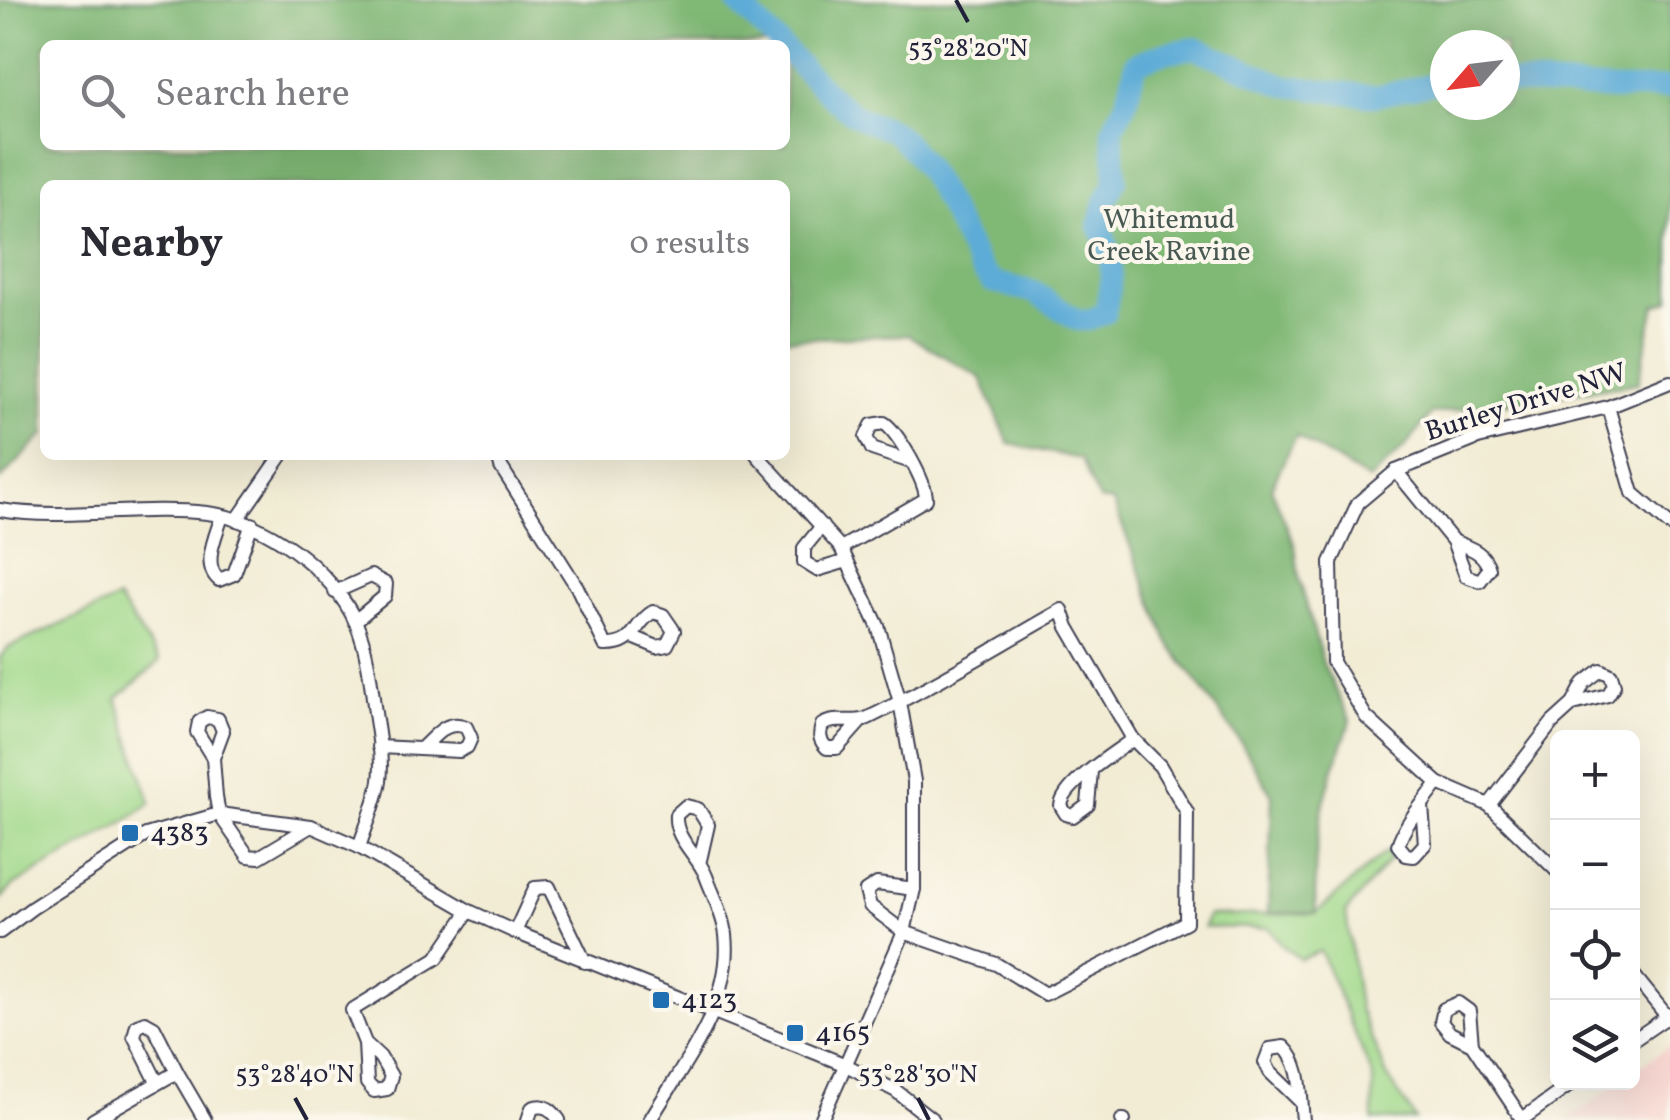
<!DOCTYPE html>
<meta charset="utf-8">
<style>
body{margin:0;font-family:Vollkorn,serif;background:#f7f7f7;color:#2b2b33}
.controls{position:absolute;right:30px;bottom:30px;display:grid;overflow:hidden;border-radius:15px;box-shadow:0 10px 40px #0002}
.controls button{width:90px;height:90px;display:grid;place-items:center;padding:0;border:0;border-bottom:2px solid #e1e1e2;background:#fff;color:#2b2b33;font:50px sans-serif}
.compass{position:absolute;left:1430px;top:30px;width:90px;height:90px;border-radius:50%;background:#fff;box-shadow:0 10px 40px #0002;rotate:242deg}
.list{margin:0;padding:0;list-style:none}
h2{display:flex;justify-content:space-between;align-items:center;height:130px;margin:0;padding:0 40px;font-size:42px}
h2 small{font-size:32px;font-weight:400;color:#7c7c81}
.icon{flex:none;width:55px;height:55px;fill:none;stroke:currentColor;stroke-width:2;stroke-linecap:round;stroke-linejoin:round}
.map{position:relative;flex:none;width:1670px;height:1120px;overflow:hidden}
.search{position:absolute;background:#fff;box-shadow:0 10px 40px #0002;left:40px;top:40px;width:750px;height:110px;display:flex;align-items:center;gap:25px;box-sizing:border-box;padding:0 35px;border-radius:15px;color:#7c7c81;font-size:38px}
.panel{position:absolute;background:#fff;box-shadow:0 10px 40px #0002;left:40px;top:180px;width:750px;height:280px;border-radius:15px}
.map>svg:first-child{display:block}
</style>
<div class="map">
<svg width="1670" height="1120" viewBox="0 0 1670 1120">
<rect width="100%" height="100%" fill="#fbf7ec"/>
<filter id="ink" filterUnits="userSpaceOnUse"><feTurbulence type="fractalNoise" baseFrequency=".01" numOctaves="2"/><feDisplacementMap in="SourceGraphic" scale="20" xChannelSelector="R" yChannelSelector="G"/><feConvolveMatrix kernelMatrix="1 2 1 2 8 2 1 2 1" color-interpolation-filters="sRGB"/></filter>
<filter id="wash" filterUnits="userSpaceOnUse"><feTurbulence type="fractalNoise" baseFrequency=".0048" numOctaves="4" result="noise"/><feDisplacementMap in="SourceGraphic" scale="40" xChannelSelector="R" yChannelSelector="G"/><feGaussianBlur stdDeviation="2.25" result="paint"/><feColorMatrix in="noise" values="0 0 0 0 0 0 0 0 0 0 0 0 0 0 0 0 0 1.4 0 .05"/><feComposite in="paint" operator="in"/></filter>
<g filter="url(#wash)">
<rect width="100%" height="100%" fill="#f2ecd4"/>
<polygon fill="#f7d0cc" points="1670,1045 1670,1120 1567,1120 1618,1083 1632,1082 1633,1072"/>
<g fill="#a0d88a" stroke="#617d62" stroke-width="2.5">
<polygon points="118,599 160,661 117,699 151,803 132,817 13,886 0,900 0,657 9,647"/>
<polygon points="1387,851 1390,859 1346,912 1359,1008 1387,1076 1416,1120 1373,1120 1373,1077 1320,951 1300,959 1283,946 1269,928 1204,927 1207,916 1316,913"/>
</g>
<path fill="#80b876" stroke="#516d58" stroke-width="2.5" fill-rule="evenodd" d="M0,0H1670V300L1655,306L1638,383L1431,414L1405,447L1369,480L1296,436L1271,488L1295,546L1299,578L1324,666L1351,721C1324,790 1311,838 1316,913H1268L1272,795L1240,741L1168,642L1113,502L1099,500L1080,459L1009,444L981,378L908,335L785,339V185H45V434L0,480ZM45,45H785V145H45ZM1445,45H1505V105H1445Z"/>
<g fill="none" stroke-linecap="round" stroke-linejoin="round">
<g stroke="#5dacd7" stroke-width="22">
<polyline points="735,0 780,45"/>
<path d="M785,50C810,75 834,105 866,121C878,127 889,126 900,137C936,171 955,225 980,268L992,282L1034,292L1077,320H1089L1105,313C1112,278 1116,258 1099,226L1105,202L1116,180L1112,130L1127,100L1136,63L1163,53L1195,48L1286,86L1375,96L1445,81"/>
<polyline points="1505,82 1614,90 1670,88"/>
</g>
</g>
</g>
<g filter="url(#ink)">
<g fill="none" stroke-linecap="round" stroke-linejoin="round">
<defs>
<g id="minor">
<polyline points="1608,407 1633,493 1670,525"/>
<path d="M498,455L501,467L577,587L605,645C637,646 632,624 653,612L663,615L674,631L667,645L657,647L633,637"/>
<polyline points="757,455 841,548 878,626 900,702 914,781 914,889 904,932 821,1120"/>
<path d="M1396,471L1453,541L1466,576L1480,581L1489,569C1484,551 1469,548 1453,541"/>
<path d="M0,510C68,521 138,505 207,513C264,519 333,570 356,623C368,651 371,683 375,713C378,734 383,759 380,781C376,803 366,826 359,847"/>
<path d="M222,516C216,536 201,565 219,580L234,574L252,524"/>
<polyline points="237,520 282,455"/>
<polyline points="822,526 804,548 804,562 817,570 847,561"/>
<path d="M841,548L926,499C926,482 898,432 884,423L872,425L866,437L872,449L911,462"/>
<polyline points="335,592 371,576 386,584 385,596 355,621"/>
<path d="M861,721L837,748H827C819,740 819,735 822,725C837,716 853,725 868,718C934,686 998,646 1062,610L1068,627L1133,739L1160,766L1187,812L1186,922L1045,994L996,964L904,932L870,906L866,891L877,884L914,889"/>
<path d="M379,747L459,751L467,747L471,738L466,727C447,719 436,735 422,748"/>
<polyline points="213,758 197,732 199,722 207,717 218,719 223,731 213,758 216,797 219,814 248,856 259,857 311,826"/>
<path d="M1091,771L1088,805L1073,816L1066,814L1061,806C1063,784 1115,753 1133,739"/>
<polyline points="1489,805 1552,723 1573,704 1584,683 1601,670 1611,675 1614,685 1608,695 1573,704"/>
<path d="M1422,806L1425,844L1414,856L1406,855L1398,845C1405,822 1425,802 1438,783"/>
<polyline points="1558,872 1489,805 1438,783 1366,717 1333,662 1331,562 1358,503 1396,471 1478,438 1608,407 1670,382"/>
<polyline points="0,932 32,908 146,835 219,814 311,826 359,847 469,911 515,932 846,1065 896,1091 933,1120"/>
<polyline points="515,932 535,888 549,887 585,962"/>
<polyline points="1632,973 1670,1020"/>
<polyline points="1632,1041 1670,1015"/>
<polyline points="365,1043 380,1057 391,1076 387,1089 374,1091 367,1083 365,1043 352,1010 437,958 469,911"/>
<polyline points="1472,1044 1450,1033 1441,1022 1444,1009 1458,1003 1469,1011 1472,1044 1522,1119"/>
<polyline points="157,1082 134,1036 137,1025 145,1022 154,1027 177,1072"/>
<path d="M1301,1102L1270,1072L1265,1062L1270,1049L1284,1047C1303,1065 1300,1096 1303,1120"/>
<polyline points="93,1120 177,1072 205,1120"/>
<path d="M528,1120L532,1108C545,1103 552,1110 559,1120"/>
<path d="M650,1120C682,1066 734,1002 726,935C724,916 713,895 706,876C698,855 674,839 676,815L686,806L698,809L708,825L700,860"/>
<polyline points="1122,1120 1124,1120"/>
<polyline points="1521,1120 1574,1082"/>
</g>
</defs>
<use href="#minor" stroke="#414052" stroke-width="16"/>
<use href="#minor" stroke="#fff" stroke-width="12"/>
</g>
</g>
<path fill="none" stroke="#22223b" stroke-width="4" d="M956,0L968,22M295,1098L307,1120M918,1098L929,1120"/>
<g fill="#1f6fb2" stroke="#fbf7ec" stroke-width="4">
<rect x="120" y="823" width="20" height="20" rx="5"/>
<rect x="651" y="990" width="20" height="20" rx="5"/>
<rect x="785" y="1023" width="20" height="20" rx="5"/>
</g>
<g text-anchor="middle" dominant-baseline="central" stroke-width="8" stroke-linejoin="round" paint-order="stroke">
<g font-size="28" fill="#485953" stroke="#fbf7ec">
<text x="1169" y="220">Whitemud<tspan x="1169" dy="32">Creek Ravine</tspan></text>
</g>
<g font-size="28" fill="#22223b" stroke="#fbf7ec">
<text transform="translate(1526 403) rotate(-17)">Burley Drive NW</text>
</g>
<g font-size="28" fill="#22223b" stroke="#fbf7ec" text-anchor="start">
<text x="150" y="833">4383</text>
<text x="681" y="1000">4123</text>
<text x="815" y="1033">4165</text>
</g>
</g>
<g font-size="25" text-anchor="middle" fill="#22223b" stroke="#fbf7ec" stroke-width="8" stroke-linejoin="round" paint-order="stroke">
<text x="968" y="56">53°28'20"N</text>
<text x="295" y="1082">53°28'40"N</text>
<text x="918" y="1082">53°28'30"N</text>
</g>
</svg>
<div class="controls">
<button>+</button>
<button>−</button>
<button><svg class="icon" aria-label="locate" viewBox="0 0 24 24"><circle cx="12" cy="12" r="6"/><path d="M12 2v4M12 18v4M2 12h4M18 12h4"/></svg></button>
<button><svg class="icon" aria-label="layers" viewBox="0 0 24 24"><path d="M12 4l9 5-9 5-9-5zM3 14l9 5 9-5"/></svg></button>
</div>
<svg class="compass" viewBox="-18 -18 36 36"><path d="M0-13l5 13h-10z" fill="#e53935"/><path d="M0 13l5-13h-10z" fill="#7c7c81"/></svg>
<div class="search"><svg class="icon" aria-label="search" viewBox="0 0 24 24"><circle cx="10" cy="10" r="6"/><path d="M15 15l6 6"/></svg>Search here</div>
<section class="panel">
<h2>Nearby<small>0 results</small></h2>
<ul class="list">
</ul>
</section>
</div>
